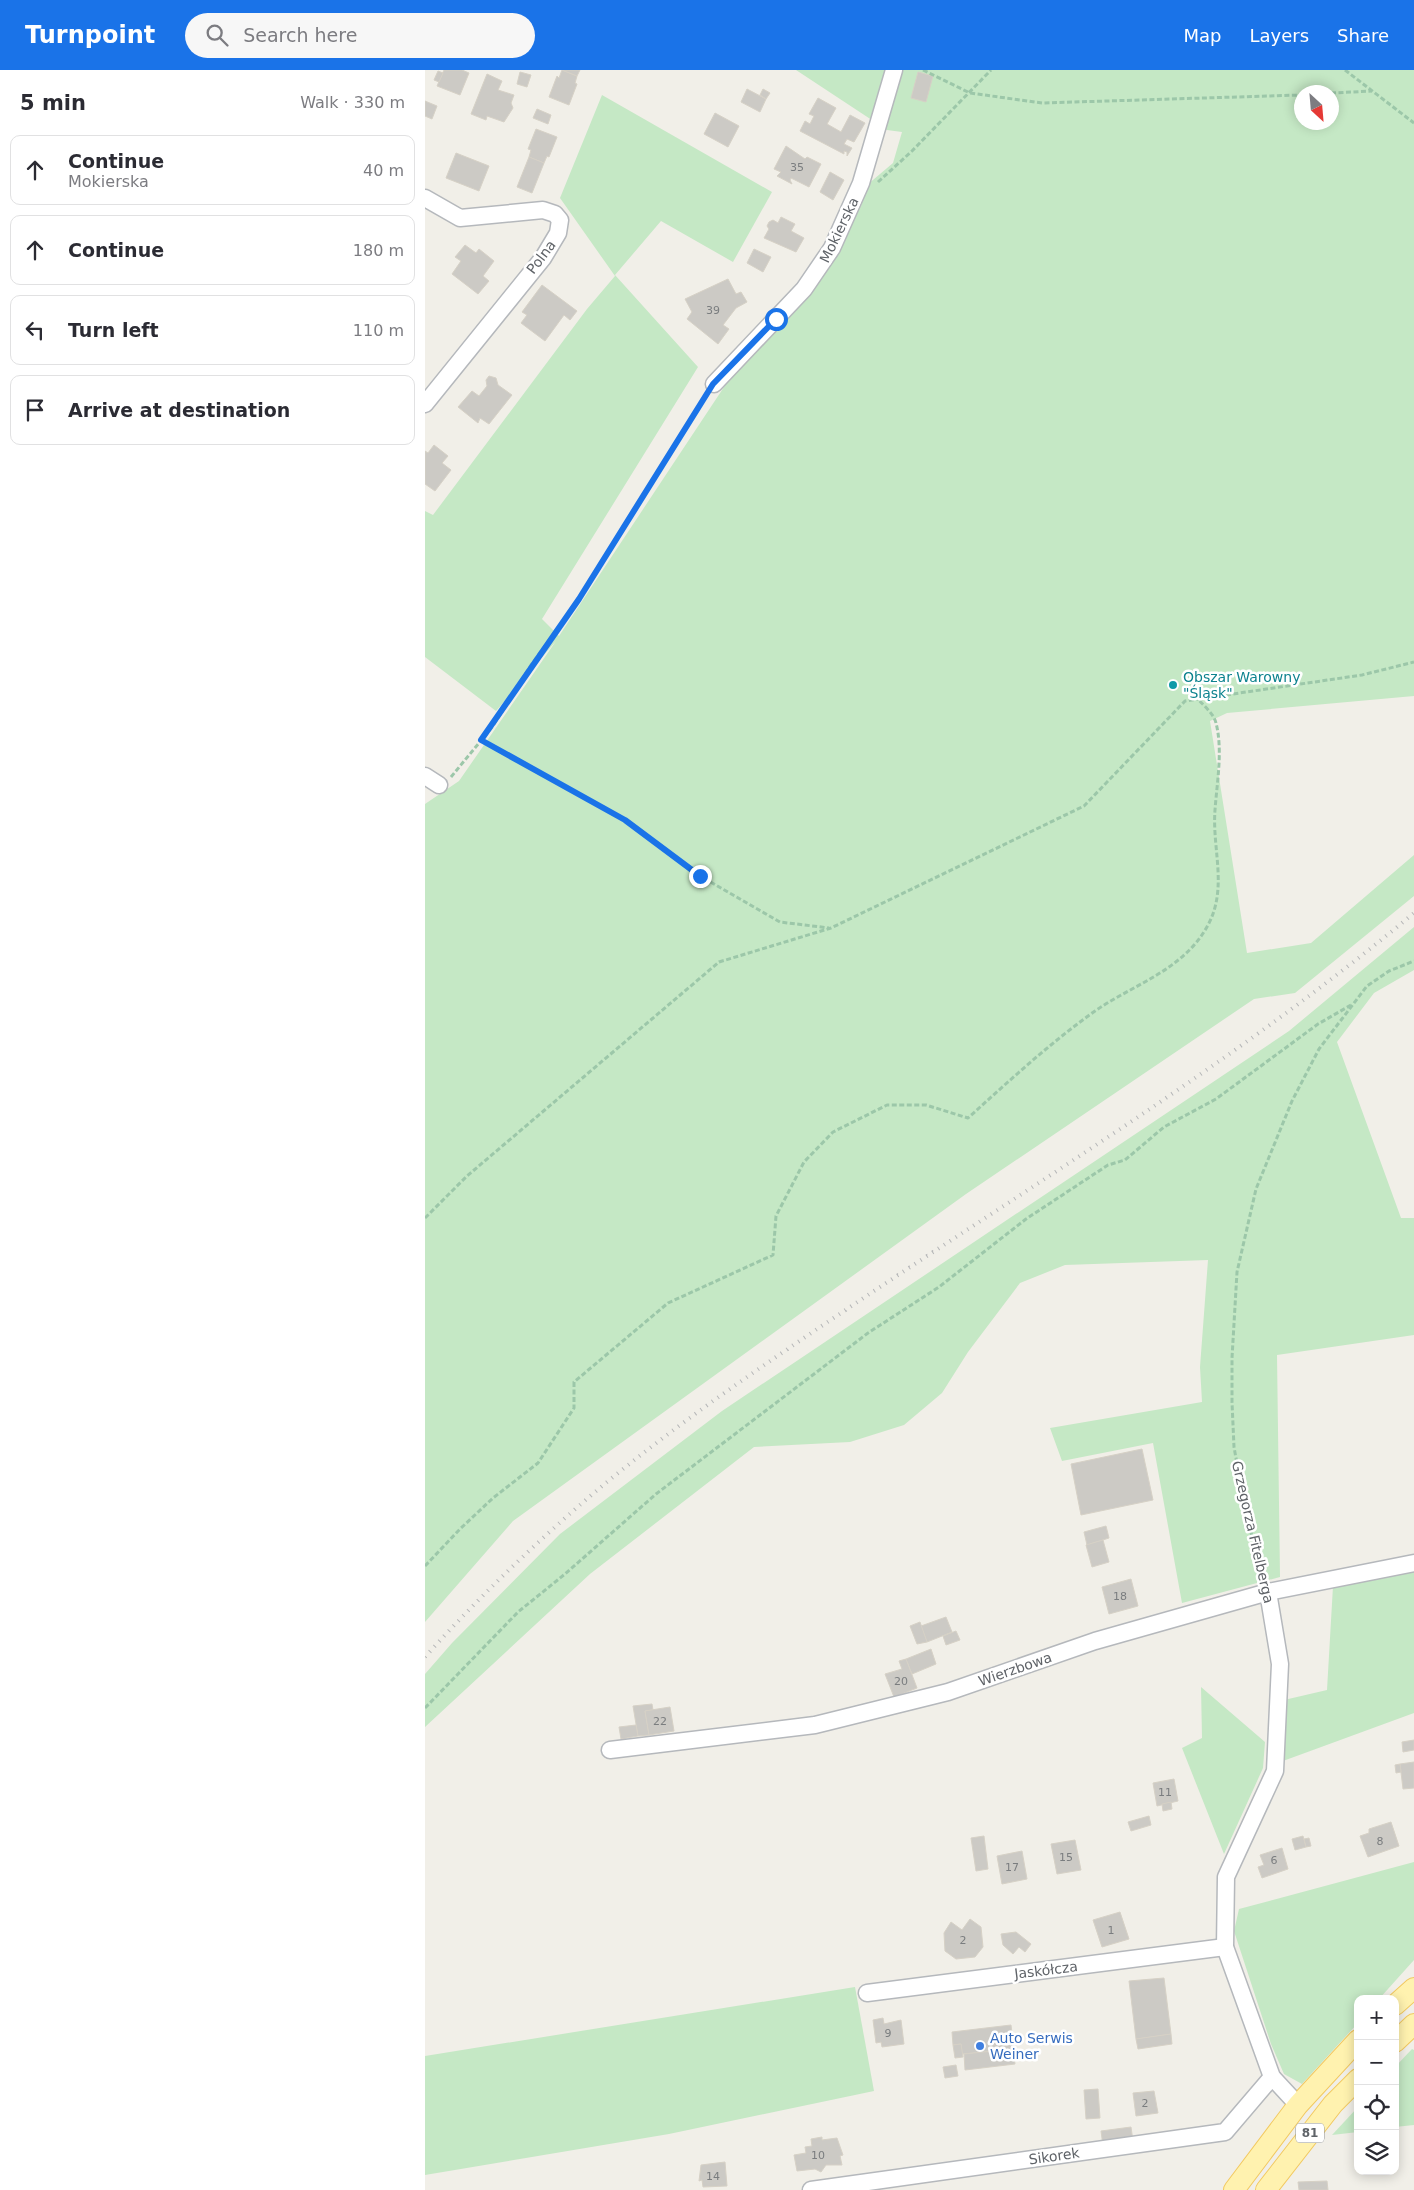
<!DOCTYPE html>
<meta charset="utf-8">
<style>
body{margin:0;font-family:"DejaVu Sans",sans-serif;background:#f7f7f7;color:#2b2b33}
.controls{position:absolute;right:15px;bottom:15px;display:grid;overflow:hidden;border-radius:10px;box-shadow:0 2px 12px #0003}
.controls button{width:45px;height:45px;display:grid;place-items:center;padding:0;border:0;border-bottom:1px solid #e1e1e2;background:#fff;color:#2b2b33;font:25px sans-serif}
.compass{position:absolute;left:869px;top:15px;width:45px;height:45px;border-radius:50%;background:#fff;box-shadow:0 2px 12px #0003;rotate:154deg}
.stop{position:absolute;width:15px;height:15px;margin:-11px;border:4px solid #1a73e8;border-radius:50%;background:#fff}
.stop.end{background:#1a73e8;border-color:#fff;box-shadow:0 1px 5px #0008}
.list{margin:0;padding:0;list-style:none}
h2{display:flex;justify-content:space-between;align-items:center;height:65px;margin:0;padding:0 20px;font-size:21px}
h2 small{font-size:16px;font-weight:400;color:#7c7c81}
.list li{display:grid;grid-template-columns:32px 1fr auto;gap:15px;align-items:center;box-sizing:border-box;height:70px;margin:0 10px 10px;padding:0 10px;border:1px solid #e1e1e2;border-radius:10px}
.list b{display:block;font-size:19px;white-space:nowrap}
.list p{margin:0;font-size:16px;white-space:nowrap;color:#7c7c81}
.list em{font-size:16px;font-style:normal;color:#7c7c81}
.icon{flex:none;width:28px;height:28px;fill:none;stroke:currentColor;stroke-width:2;stroke-linecap:round;stroke-linejoin:round}
.map{position:relative;flex:none;width:989px;height:2120px;overflow:hidden}
header{display:flex;align-items:center;gap:30px;box-sizing:border-box;height:70px;padding:0 25px;background:#1a73e8;color:#fff}
header strong{font-size:24px}
nav{display:flex;gap:28px;margin-inline-start:auto;font-size:18px}
.search{width:350px;height:45px;background:#f7f7f7;display:flex;align-items:center;gap:12px;box-sizing:border-box;padding:0 18px;border-radius:28px;color:#7c7c81;font-size:19px}
main{display:flex}
aside{flex:1;background:#fff}
.map>svg:first-child{display:block}
</style>
<header>
<strong>Turnpoint</strong>
<div class="search"><svg class="icon" aria-label="search" viewBox="0 0 24 24"><circle cx="10" cy="10" r="6"/><path d="M15 15l6 6"/></svg>Search here</div>
<nav><a>Map</a><a>Layers</a><a>Share</a></nav>
</header>
<main>
<aside>
<h2>5 min<small>Walk · 330 m</small></h2>
<ul class="list">
<li><svg class="icon" aria-label="ahead" viewBox="0 0 24 24"><path d="M12 20V5M6 11l6-6 6 6"/></svg><div><b>Continue</b><p>Mokierska</p></div><em>40 m</em></li>
<li><svg class="icon" aria-label="ahead" viewBox="0 0 24 24"><path d="M12 20V5M6 11l6-6 6 6"/></svg><div><b>Continue</b></div><em>180 m</em></li>
<li><svg class="icon" aria-label="left" viewBox="0 0 24 24"><path d="M17 20v-9H6M10 6l-5 5 5 5"/></svg><div><b>Turn left</b></div><em>110 m</em></li>
<li><svg class="icon" aria-label="arrive" viewBox="0 0 24 24"><path d="M6 21V4h12l-3 4 3 4H6"/></svg><div><b>Arrive at destination</b></div></li>
</ul>
</aside>
<div class="map">
<svg width="989" height="2120" viewBox="0 0 989 2120">
<rect width="100%" height="100%" fill="#f1efe8"/>
<g fill="#c5e8c5" fill-rule="evenodd">
<path d="M371,0H989V626L802,643L785,651L822,883L886,873L989,785V826L870,923L829,929L541,1124L88,1451L0,1552V734L34,711L131,571L71,641L0,587V441L8,445L162,239L190,206L135,128L177,25L347,122L308,192L236,151L190,205L273,297L117,549L134,566L303,311L389,208L436,136L442,115L468,93L477,62L462,60ZM876,22H906V52H876Z"/>
<polygon points="989,857 989,900 949,923 912,972 976,1148 989,1148 989,1265 852,1285 855,1507 757,1533 728,1373 637,1391 625,1358 777,1332 775,1297 783,1190 640,1195 595,1213 543,1282 517,1323 479,1355 425,1372 329,1377 165,1504 0,1657 0,1604 27,1573 135,1464 297,1341 864,961"/>
<polygon points="989,1501 989,1643 858,1691 859,1630 902,1620 908,1516"/>
<polygon points="776,1617 840,1672 838,1698 799,1784 757,1678 777,1668"/>
<polygon points="989,1792 989,1890 954,1929 933,1929 933,1953 877,2014 859,2004 846,1974 809,1861 814,1839"/>
<polygon points="430,1917 449,2021 244,2064 0,2105 0,1986"/>
<polygon points="987,1979 989,1980 989,2055 970,2057 970,1997"/>
<polygon points="933,2037 933,2062 907,2065"/>
</g>
<g fill="#cccac5" stroke="#d6d1c6">
<polygon points="19,0 37,0 44,3 35,25 12,16"/>
<polygon points="137,0 152,6 150,13 152,14 144,35 124,27 132,6 134,8"/>
<polygon points="137,0 155,0 152,6"/>
<polygon points="13,1 18,3 14,12 9,10"/>
<polygon points="95,2 106,5 102,17 92,14"/>
<polygon points="493,2 508,6 501,32 486,28"/>
<polygon points="62,4 77,11 73,20 89,25 86,33 88,38 79,52 62,46 61,50 46,44"/>
<polygon points="322,19 341,29 335,42 316,32"/>
<polygon points="338,19 345,23 341,29 335,25"/>
<polygon points="393,28 411,38 402,54 416,62 425,45 440,53 429,72 422,69 419,74 427,78 422,86 422,82 419,81 419,84 375,61 380,51 385,54 389,46 384,44"/>
<polygon points="0,31 12,36 7,49 0,46"/>
<polygon points="112,39 126,45 123,54 108,48"/>
<polygon points="290,43 314,56 303,77 279,64"/>
<polygon points="111,59 132,67 124,87 122,86 119,93 104,87 106,80 103,79"/>
<polygon points="361,76 380,89 382,87 396,94 384,117 366,108 365,110 367,114 352,106 356,102 349,99"/>
<polygon points="31,83 64,96 54,121 21,108"/>
<polygon points="104,87 119,93 107,123 92,117"/>
<polygon points="405,102 419,110 408,130 395,122"/>
<polygon points="356,147 370,154 366,161 379,168 371,182 339,168 344,159 342,156 344,152 348,150 353,153"/>
<polygon points="40,175 51,183 54,179 69,191 58,206 64,211 53,224 27,204 36,191 30,187"/>
<polygon points="329,179 346,187 338,202 322,193"/>
<polygon points="303,209 311,224 316,222 322,232 311,238 298,255 304,259 293,274 262,249 267,242 260,229"/>
<polygon points="117,215 152,241 145,250 139,245 120,271 96,253 102,245 97,242"/>
<polygon points="64,306 71,308 73,315 87,325 64,354 55,348 53,353 33,337 47,321 54,326 62,316 61,310"/>
<polygon points="9,375 23,386 17,393 26,400 10,421 0,414 0,381 3,383"/>
<polygon points="717,1379 728,1430 656,1445 646,1394"/>
<polygon points="681,1456 684,1468 662,1475 659,1462"/>
<polygon points="678,1470 684,1492 667,1497 661,1475"/>
<polygon points="706,1509 713,1536 684,1544 677,1517"/>
<polygon points="521,1547 527,1562 502,1572 496,1556"/>
<polygon points="495,1552 502,1572 492,1574 485,1556"/>
<polygon points="531,1561 535,1570 521,1575 518,1566"/>
<polygon points="506,1579 511,1594 487,1604 481,1589"/>
<polygon points="481,1589 492,1618 469,1627 460,1604 477,1599 474,1591"/>
<polygon points="227,1634 228,1640 220,1641 224,1665 213,1666 208,1636"/>
<polygon points="245,1637 249,1661 224,1665 220,1641"/>
<polygon points="211,1655 213,1666 196,1669 194,1657"/>
<polygon points="989,1670 989,1680 978,1682 977,1672"/>
<polygon points="989,1692 989,1718 978,1719 975,1694"/>
<polygon points="975,1694 976,1702 971,1703 970,1695"/>
<polygon points="749,1709 753,1731 732,1736 728,1713"/>
<polygon points="746,1732 747,1739 738,1741 737,1734"/>
<polygon points="724,1746 726,1755 706,1761 703,1752"/>
<polygon points="966,1752 974,1776 943,1787 935,1766 944,1763 944,1759"/>
<polygon points="559,1766 563,1799 551,1801 546,1768"/>
<polygon points="878,1766 881,1777 870,1780 867,1769"/>
<polygon points="884,1768 886,1776 881,1777 879,1769"/>
<polygon points="650,1770 656,1800 632,1804 626,1774"/>
<polygon points="857,1778 863,1799 837,1808 833,1797 839,1795 835,1785"/>
<polygon points="597,1781 602,1809 577,1814 572,1786"/>
<polygon points="695,1842 704,1869 677,1877 668,1850"/>
<polygon points="545,1849 556,1857 558,1877 550,1887 531,1889 520,1881 519,1863 526,1852 537,1860"/>
<polygon points="591,1862 606,1874 600,1882 594,1877 588,1884 578,1875 576,1864"/>
<polygon points="739,1908 746,1964 711,1969 704,1911"/>
<polygon points="458,1948 459,1954 476,1950 479,1974 457,1977 456,1972 451,1973 448,1950"/>
<polygon points="586,1955 589,1979 537,1984 536,1974 528,1975 527,1962"/>
<polygon points="746,1964 747,1974 713,1979 711,1969"/>
<polygon points="536,1974 538,1987 530,1988 528,1975"/>
<polygon points="588,1979 590,1994 540,2000 539,1984"/>
<polygon points="531,1995 533,2006 520,2008 518,1997"/>
<polygon points="673,2019 675,2048 661,2049 659,2020"/>
<polygon points="729,2021 733,2043 711,2046 708,2023"/>
<polygon points="706,2057 708,2071 678,2076 676,2061"/>
<polygon points="397,2067 397,2070 412,2068 418,2085 415,2086 417,2095 401,2095 396,2102 390,2099 372,2101 369,2085 381,2083 380,2077 387,2076 386,2069"/>
<polygon points="300,2092 302,2116 278,2117 277,2110 274,2111 276,2095"/>
<polygon points="902,2111 903,2120 874,2120 873,2112"/>
</g>
<g fill="none" stroke-linecap="round" stroke-linejoin="round">
<defs>
<g id="minor">
<polyline points="0,128 35,148 118,140 130,144 135,150 133,163 118,188 0,334"/>
<polyline points="289,314 379,219 407,178 436,113 469,0"/>
<polyline points="0,706 14,715"/>
<polyline points="843,1522 855,1594 850,1701 801,1807 800,1877 847,2007 873,2035"/>
<polyline points="185,1680 390,1655 523,1622 670,1571 843,1522 989,1493"/>
<polyline points="442,1923 800,1877"/>
<polyline points="386,2120 800,2062 847,2007"/>
</g>
<g id="major">
<polyline points="970,1935 989,1918"/>
<polyline points="970,1972 989,1954"/>
<polyline points="809,2120 873,2035 933,1970"/>
<polyline points="841,2120 908,2034 933,2009"/>
</g>
</defs>
<use href="#minor" stroke="#b5b8bc" stroke-width="19"/>
<use href="#major" stroke="#f2c960" stroke-width="22"/>
<g stroke="#9cc7a9" stroke-width="3" stroke-dasharray="5 2.5" stroke-linecap="butt">
<polyline points="498,0 545,23 617,33 876,25"/>
<polyline points="920,0 989,53"/>
<polyline points="906,23 947,21"/>
<polyline points="453,112 487,81 566,0"/>
<polyline points="56,671 200,750 275,806 355,852 404,858"/>
<polyline points="26,707 68,656 106,595 154,529 281,326"/>
<polyline points="0,1148 42,1106 294,892 406,858 659,736 760,631 937,605 989,592"/>
<path d="M0,1496L35,1459L68,1428L113,1393L149,1338V1312L243,1233L348,1185L351,1146L379,1092L408,1062L462,1035H501L543,1048C584,1011 625,973 670,941C709,914 759,900 783,855C803,818 787,779 790,740C792,712 798,680 791,653C789,644 779,636 773,629"/>
<polyline points="840,1509 822,1449 809,1377 807,1332 807,1288 812,1202 831,1119 867,1031 894,979 942,916 964,901 989,891"/>
<polyline points="0,1638 93,1542 140,1504 231,1424 443,1263 514,1217 601,1149 683,1095 700,1090 739,1057 791,1029 893,954 926,935"/>
</g>
<use href="#minor" stroke="#fff" stroke-width="16"/>
<use href="#major" stroke="#fff2af" stroke-width="20"/>
<path stroke="#b6b7b8" stroke-width="4" stroke-dasharray="1 6" stroke-linecap="butt" d="M0,1587C53,1528 110,1473 170,1422C256,1350 350,1287 443,1225C628,1102 819,985 989,843"/>
</g>
<g fill="none" stroke-linecap="round" stroke-linejoin="round">
<polyline stroke="#1a73e8" stroke-width="6" points="275,806 200,750 56,670 154,529 288,314 351,249"/>
</g>
<circle fill="#0f9aa8" stroke="#fff" stroke-width="2" cx="748" cy="615" r="5"/>
<circle fill="#3f7fe0" stroke="#fff" stroke-width="2" cx="555" cy="1976" r="5"/>
<g text-anchor="middle" dominant-baseline="central" stroke-width="5" stroke-linejoin="round" paint-order="stroke">
<g font-size="11" fill="#7a7d7f">
<text x="372" y="97">35</text>
<text x="288" y="240">39</text>
<text x="695" y="1526">18</text>
<text x="476" y="1611">20</text>
<text x="235" y="1651">22</text>
<text x="740" y="1722">11</text>
<text x="955" y="1771">8</text>
<text x="641" y="1787">15</text>
<text x="849" y="1790">6</text>
<text x="587" y="1797">17</text>
<text x="686" y="1860">1</text>
<text x="538" y="1870">2</text>
<text x="463" y="1963">9</text>
<text x="720" y="2033">2</text>
<text x="393" y="2085">10</text>
<text x="288" y="2106">14</text>
</g>
<rect fill="#fff" stroke="#8f9295" stroke-width="1" x="871" y="2053.5" width="28" height="19" rx="4"/>
<g font-size="12" font-weight="bold" fill="#5f6368">
<text x="885" y="2063">81</text>
</g>
<g font-size="14" fill="#5f6368" stroke="#fff">
<text transform="translate(414 160) rotate(-64)">Mokierska</text>
<text transform="translate(116 187) rotate(-53)">Polna</text>
<text transform="translate(828 1462) rotate(77)">Grzegorza Fitelberga</text>
<text transform="translate(590 1599) rotate(-19)">Wierzbowa</text>
<text transform="translate(621 1900) rotate(-7)">Jaskółcza</text>
<text transform="translate(629 2086) rotate(-8)">Sikorek</text>
</g>
<g font-size="14" fill="#0d838f" stroke="#fff" text-anchor="start">
<text x="758" y="607">Obszar Warowny<tspan x="758" dy="16">"Śląsk"</tspan></text>
</g>
<g font-size="14" fill="#366cbe" stroke="#fff" text-anchor="start">
<text x="565" y="1968">Auto Serwis<tspan x="565" dy="16">Weiner</tspan></text>
</g>
</g>
</svg>
<div class="controls">
<button>+</button>
<button>−</button>
<button><svg class="icon" aria-label="locate" viewBox="0 0 24 24"><circle cx="12" cy="12" r="6"/><path d="M12 2v4M12 18v4M2 12h4M18 12h4"/></svg></button>
<button><svg class="icon" aria-label="layers" viewBox="0 0 24 24"><path d="M12 4l9 5-9 5-9-5zM3 14l9 5 9-5"/></svg></button>
</div>
<svg class="compass" viewBox="-18 -18 36 36"><path d="M0-13l5 13h-10z" fill="#e53935"/><path d="M0 13l5-13h-10z" fill="#7c7c81"/></svg>
<div class="stop" style="left:351px;top:249px"></div>
<div class="stop end" style="left:275px;top:806px"></div>
</div>
</main>
